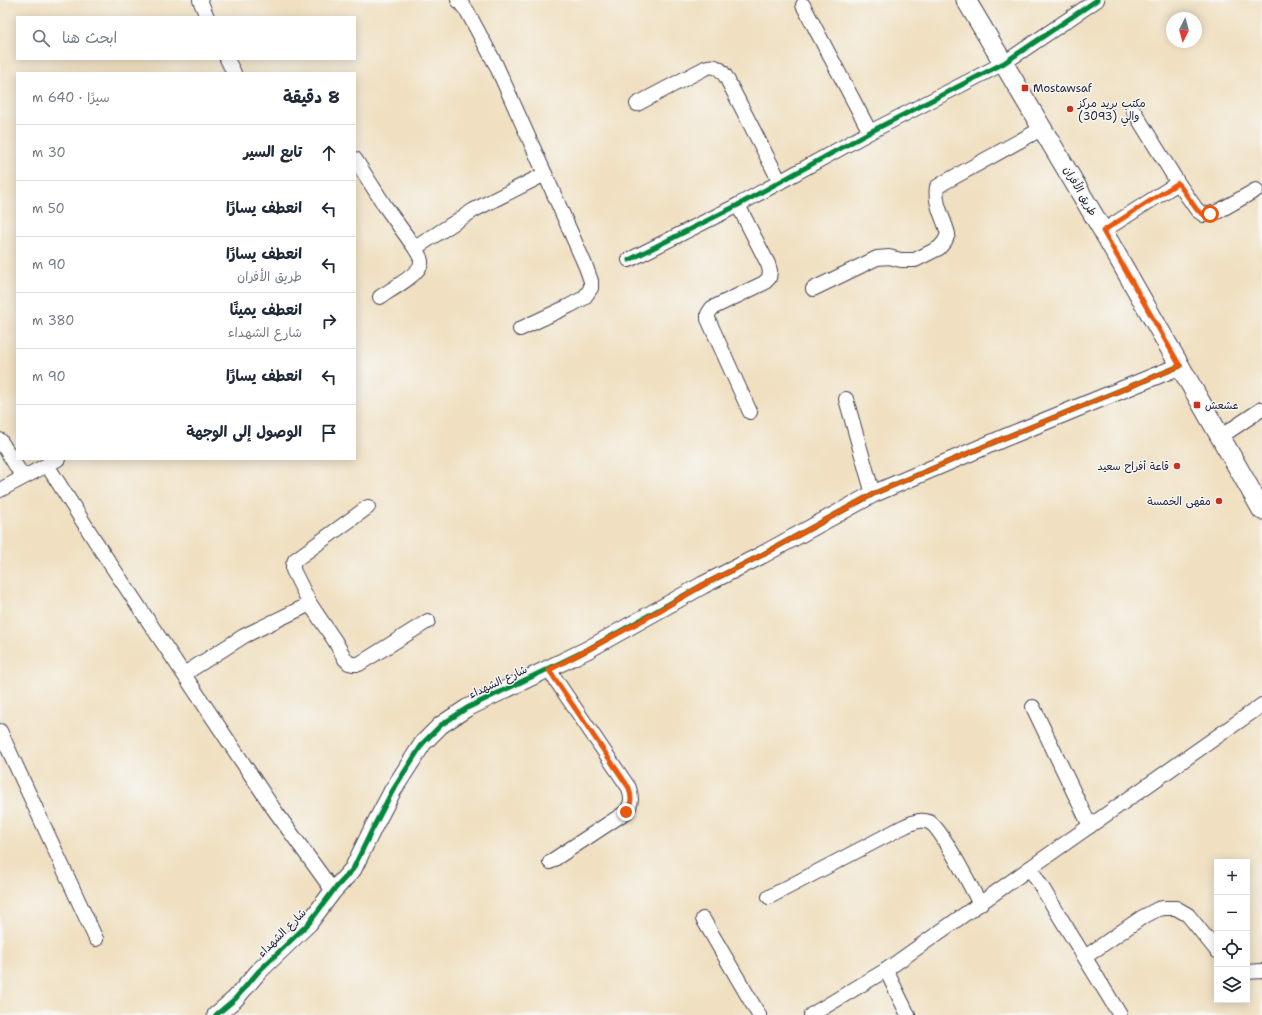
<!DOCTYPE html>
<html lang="ar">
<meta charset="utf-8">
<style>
body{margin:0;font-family:"Shantell Sans","Playpen Sans Arabic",sans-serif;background:#f6f6f7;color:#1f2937;direction:rtl}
.controls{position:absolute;right:12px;bottom:12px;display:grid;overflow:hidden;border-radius:0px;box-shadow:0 2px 10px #0003}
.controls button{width:36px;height:36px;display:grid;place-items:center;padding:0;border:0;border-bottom:1px solid #e0e1e3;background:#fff;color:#1f2937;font:20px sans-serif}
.compass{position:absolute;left:1166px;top:12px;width:36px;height:36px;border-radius:50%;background:#fff;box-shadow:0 2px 10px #0003;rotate:186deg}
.stop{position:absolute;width:12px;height:12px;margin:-9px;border:3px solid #ea580c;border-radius:50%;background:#fff}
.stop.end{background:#ea580c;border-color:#fff;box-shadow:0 1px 4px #0008}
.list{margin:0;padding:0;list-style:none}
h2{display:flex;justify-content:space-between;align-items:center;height:52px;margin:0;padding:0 16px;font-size:17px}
h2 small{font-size:13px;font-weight:400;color:#747a83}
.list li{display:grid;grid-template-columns:26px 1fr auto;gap:12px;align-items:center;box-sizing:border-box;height:56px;padding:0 16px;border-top:1px solid #e0e1e3}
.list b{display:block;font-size:15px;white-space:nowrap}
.list p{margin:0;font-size:13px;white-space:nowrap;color:#747a83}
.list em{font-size:13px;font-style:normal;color:#747a83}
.icon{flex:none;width:22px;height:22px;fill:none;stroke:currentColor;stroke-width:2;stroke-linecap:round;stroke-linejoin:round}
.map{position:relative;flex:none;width:1262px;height:1015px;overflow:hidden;direction:ltr}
.search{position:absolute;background:#fff;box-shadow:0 2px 10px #0003;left:16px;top:16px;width:340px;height:44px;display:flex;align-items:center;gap:10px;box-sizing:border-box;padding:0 14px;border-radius:0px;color:#747a83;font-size:15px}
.panel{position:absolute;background:#fff;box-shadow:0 2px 10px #0003;left:16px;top:72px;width:340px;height:388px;border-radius:0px;direction:rtl}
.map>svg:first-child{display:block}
</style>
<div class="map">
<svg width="1262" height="1015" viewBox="0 0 1262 1015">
<rect width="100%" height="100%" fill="#f6f6f2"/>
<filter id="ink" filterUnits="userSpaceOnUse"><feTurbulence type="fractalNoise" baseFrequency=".025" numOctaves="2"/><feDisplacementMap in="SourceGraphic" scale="8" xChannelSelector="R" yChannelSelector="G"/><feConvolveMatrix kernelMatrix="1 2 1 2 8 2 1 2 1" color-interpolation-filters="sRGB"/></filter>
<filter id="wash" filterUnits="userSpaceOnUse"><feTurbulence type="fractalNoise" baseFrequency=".012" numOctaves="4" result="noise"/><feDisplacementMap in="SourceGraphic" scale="16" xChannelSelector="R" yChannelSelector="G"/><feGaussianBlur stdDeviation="0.9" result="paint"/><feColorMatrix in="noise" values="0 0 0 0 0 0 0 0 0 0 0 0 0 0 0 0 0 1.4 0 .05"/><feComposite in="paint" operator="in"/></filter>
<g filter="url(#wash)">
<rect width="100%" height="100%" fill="#f0e0c1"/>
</g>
<g filter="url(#ink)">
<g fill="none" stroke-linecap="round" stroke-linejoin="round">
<defs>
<g id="minor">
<polyline points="200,0 207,17"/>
<polyline points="803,5 870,132"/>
<polyline points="227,59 234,73"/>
<path d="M637,104L705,68C715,64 721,69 726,77L780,182"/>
<polyline points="1133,110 1178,183 1197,210 1204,215 1217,212 1256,190"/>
<polyline points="355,159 385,206 415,248"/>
<polyline points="738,205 768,264 770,271 769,278 764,283 712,308 708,314 708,319 750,412"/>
<polyline points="1103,231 1178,183"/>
<polyline points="629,260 738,205 870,132 1004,63 1097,0"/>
<path d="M813,289L877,258L889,257L901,260H915L939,248L945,241L948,234C944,218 934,204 937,187L945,182L1043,128"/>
<path d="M380,297C389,291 420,274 421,263C422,258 417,252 415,248L474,210L545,174L496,65L467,11L458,0"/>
<polyline points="520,329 569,306 584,298 591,288 591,281 586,267 545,174"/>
<polyline points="846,399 873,494"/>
<polyline points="1220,437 1262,409"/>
<polyline points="0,440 23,477"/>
<polyline points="47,465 101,550 273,808 333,891"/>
<polyline points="0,490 58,459"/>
<polyline points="368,507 295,560 293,565 293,570 310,604 335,641 345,659 349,663 353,664 359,664 428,621"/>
<path d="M549,670L629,788C632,798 632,803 626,812L550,862"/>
<polyline points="184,674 244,636 310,604"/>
<polyline points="1033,707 1090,826"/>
<polyline points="0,731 96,939"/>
<path d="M769,897L899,829C908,825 918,818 929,822C941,827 972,889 980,904"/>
<polyline points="703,919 759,1015"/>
<polyline points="1085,957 1141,918 1158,909 1164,908 1176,908 1188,915 1217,951"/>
<polyline points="886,970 908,1015"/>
<polyline points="1247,972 1262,971"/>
<polyline points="811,1015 886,970 1030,868"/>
<polyline points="1120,1015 1030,868 1262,705"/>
</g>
<polyline id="tertiary" points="216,1015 235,999 259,971 309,923 333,891 353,869 373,828 393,790 423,743 441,725 467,708 587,650 703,585 762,555 873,494 1004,438 1180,366"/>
<polyline id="secondary" points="966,0 1103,231 1262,510"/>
</defs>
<use href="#minor" stroke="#413e4f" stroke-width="16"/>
<use href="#tertiary" stroke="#413e4f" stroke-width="19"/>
<use href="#secondary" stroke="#413e4f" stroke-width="21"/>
<use href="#minor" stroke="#fff" stroke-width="14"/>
<use href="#tertiary" stroke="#fff" stroke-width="17"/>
<use href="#secondary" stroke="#fff" stroke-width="19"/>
<defs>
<g id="cycleway">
<polyline points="629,260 738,205 870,132 1004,63 1097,0"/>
<polyline points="216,1015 235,999 259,971 309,923 333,891 353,869 373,828 393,790 423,743 441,725 467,708 587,650 703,585 762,555 873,494 1004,438 1180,366"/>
</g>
</defs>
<use href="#cycleway" stroke="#f6f6f2" stroke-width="8"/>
<use href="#cycleway" stroke="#00873e" stroke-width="5"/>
</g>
</g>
<g fill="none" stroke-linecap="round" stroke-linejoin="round" filter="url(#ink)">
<path stroke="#ea580c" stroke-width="5" d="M626,812C632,803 632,798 629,788L549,670L587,650L643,620L703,585L762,555L873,494L1004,438L1180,366L1103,231L1178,183L1197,210L1204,215L1210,214"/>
</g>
<g fill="#c8321e" stroke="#f6f6f2" stroke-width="1.5">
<rect x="1021" y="84" width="8" height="8" rx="2"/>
<circle cx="1070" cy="109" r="4"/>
<rect x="1193" y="401" width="8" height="8" rx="2"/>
<circle cx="1177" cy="466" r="4"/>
<circle cx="1219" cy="501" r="4"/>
</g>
<g text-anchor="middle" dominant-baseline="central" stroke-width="3" stroke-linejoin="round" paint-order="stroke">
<g font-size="11" fill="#22223b" stroke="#f6f6f2" text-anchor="start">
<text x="1033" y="88">Mostawsaf</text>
<text x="1078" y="103">مكتب بريد مركز<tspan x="1078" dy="13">والي (3093)</tspan></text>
<text x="1205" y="405">عشعش</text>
<text x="1169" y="466" text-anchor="end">قاعة أفراح سعيد</text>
<text x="1211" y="501" text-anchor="end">مقهى الخمسة</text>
</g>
<g font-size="11" fill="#22223b" stroke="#f6f6f2">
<text transform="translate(1080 191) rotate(60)">طريق الأفران</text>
<text transform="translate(498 682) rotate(-25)">شارع الشهداء</text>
<text transform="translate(282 933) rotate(-45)">شارع الشهداء</text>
</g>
</g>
</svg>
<div class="controls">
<button>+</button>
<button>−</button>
<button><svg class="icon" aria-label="locate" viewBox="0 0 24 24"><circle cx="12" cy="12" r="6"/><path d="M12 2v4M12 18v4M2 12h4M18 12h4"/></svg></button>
<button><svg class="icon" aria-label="layers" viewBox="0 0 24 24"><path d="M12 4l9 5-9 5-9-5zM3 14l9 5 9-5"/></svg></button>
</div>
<svg class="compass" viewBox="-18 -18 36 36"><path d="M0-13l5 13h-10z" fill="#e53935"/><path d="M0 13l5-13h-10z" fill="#747a83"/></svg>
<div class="stop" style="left:1210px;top:214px"></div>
<div class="stop end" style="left:626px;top:812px"></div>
<div class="search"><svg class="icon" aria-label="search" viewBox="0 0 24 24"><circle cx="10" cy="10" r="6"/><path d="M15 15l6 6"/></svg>ابحث هنا</div>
<section class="panel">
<h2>8 دقيقة<small>سيرًا · 640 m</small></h2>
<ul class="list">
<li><svg class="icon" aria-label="ahead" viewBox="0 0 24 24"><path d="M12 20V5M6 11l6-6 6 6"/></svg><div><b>تابع السير</b></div><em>30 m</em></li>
<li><svg class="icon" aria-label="left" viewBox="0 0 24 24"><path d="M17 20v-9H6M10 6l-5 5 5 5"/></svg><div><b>انعطف يسارًا</b></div><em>50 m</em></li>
<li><svg class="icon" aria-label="left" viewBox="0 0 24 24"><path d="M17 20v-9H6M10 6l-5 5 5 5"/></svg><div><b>انعطف يسارًا</b><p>طريق الأفران</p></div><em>90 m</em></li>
<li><svg class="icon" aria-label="right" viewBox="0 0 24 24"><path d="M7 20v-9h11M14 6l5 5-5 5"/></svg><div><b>انعطف يمينًا</b><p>شارع الشهداء</p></div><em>380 m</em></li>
<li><svg class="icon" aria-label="left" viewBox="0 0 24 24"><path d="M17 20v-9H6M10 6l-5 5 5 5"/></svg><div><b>انعطف يسارًا</b></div><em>90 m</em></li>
<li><svg class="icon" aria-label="arrive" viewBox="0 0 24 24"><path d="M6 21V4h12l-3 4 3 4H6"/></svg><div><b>الوصول إلى الوجهة</b></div></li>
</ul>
</section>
</div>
